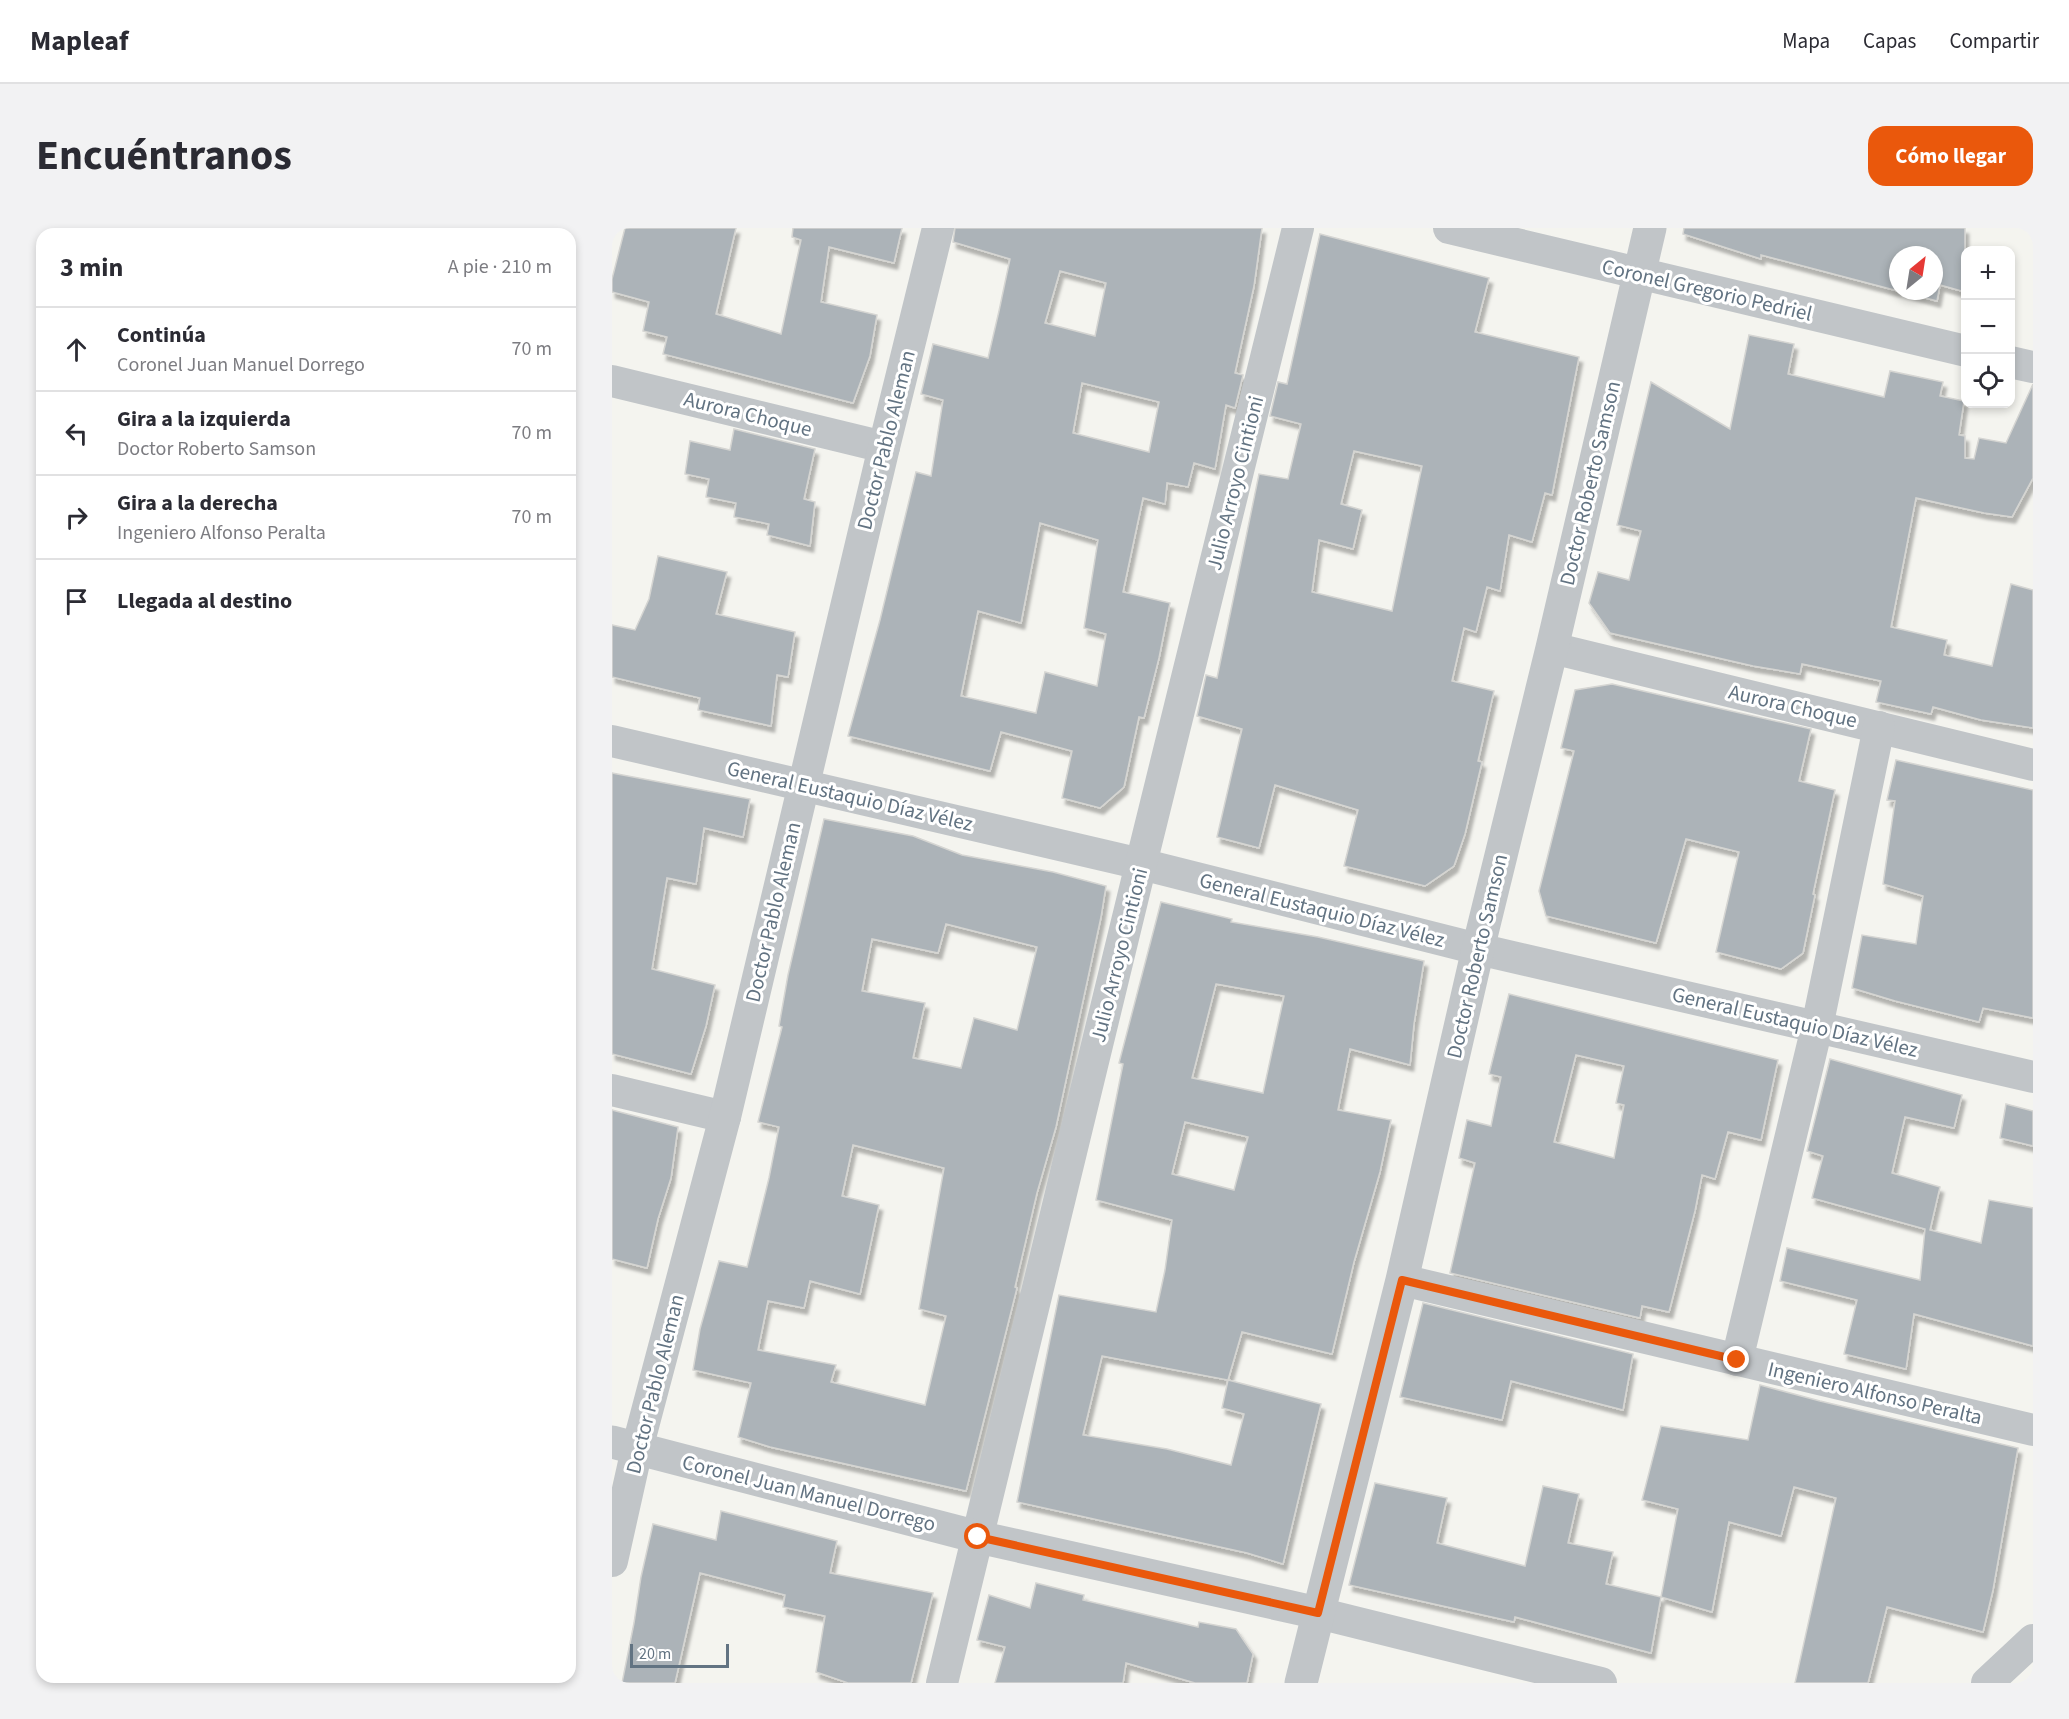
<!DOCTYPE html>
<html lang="es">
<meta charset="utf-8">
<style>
body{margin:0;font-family:"Source Sans 3",sans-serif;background:#f2f2f3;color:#2b2b33}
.controls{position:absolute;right:18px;top:18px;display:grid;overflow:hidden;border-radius:12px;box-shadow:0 3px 9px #0003}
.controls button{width:54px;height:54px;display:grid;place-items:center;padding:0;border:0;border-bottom:2px solid #e1e1e2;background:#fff;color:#2b2b33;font:30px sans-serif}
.compass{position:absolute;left:1277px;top:18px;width:54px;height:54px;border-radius:50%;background:#fff;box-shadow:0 3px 9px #0003;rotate:30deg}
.scale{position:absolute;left:18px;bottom:15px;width:99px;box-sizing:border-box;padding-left:6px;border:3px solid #627382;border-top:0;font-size:16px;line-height:21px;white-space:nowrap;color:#627382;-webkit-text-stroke:4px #fff;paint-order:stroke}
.stop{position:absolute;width:18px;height:18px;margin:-14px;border:4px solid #ea580c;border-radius:50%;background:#fff}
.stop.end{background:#ea580c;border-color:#fff;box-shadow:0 2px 6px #0008}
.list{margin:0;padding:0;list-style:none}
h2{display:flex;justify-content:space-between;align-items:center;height:78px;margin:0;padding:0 24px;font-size:26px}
h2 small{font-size:20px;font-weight:400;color:#7c7c81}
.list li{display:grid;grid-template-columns:39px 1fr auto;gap:18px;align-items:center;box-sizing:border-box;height:84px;padding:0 24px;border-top:2px solid #e1e1e2}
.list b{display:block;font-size:22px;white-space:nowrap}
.list p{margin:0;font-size:20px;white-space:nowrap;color:#7c7c81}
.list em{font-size:20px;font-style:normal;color:#7c7c81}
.icon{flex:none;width:33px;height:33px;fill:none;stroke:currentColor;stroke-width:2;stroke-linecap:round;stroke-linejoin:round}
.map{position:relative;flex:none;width:1421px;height:1455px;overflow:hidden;border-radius:18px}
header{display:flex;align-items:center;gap:36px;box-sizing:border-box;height:84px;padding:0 30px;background:#fff;border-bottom:2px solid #e1e1e2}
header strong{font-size:28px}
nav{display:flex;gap:33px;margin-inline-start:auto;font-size:21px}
.intro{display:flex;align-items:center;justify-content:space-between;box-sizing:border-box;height:144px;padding:0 36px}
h1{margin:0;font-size:42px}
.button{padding:15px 27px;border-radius:18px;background:#ea580c;color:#fff;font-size:21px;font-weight:700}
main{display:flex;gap:36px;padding:0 36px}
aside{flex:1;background:#fff;border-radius:18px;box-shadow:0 3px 9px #0003}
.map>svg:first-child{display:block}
</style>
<header>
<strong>Mapleaf</strong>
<nav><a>Mapa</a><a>Capas</a><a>Compartir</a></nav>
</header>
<div class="intro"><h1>Encuéntranos</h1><a class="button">Cómo llegar</a></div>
<main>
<aside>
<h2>3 min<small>A pie · 210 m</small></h2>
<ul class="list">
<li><svg class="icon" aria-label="ahead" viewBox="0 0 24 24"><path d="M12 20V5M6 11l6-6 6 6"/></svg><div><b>Continúa</b><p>Coronel Juan Manuel Dorrego</p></div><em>70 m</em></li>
<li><svg class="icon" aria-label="left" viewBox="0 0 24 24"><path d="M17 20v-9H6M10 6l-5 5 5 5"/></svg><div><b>Gira a la izquierda</b><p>Doctor Roberto Samson</p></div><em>70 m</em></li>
<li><svg class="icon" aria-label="right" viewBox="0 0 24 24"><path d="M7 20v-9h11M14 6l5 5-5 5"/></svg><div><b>Gira a la derecha</b><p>Ingeniero Alfonso Peralta</p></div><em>70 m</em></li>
<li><svg class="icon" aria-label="arrive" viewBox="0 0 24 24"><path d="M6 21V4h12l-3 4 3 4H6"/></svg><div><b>Llegada al destino</b></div></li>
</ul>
</aside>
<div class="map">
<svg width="1421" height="1455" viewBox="0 0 1421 1455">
<defs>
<filter id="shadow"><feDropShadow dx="3.5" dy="6" stdDeviation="1.5" flood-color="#0004"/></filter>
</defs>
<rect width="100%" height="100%" fill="#f4f4ef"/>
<g fill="#acb3b8" stroke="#d5d5d2" stroke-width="1.5" fill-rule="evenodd" filter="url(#shadow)">
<polygon points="13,0 124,0 104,86 169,106 189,12 180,9 181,0 290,0 282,35 217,19 209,74 265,87 258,128 241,175 51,126 55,109 31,103 37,74 0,64 0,51"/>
<path d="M343,0H650L642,58L623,145L631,147L623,180L614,177L603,241L582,235L576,259L555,255L553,276L531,270L511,364L558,375L547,430L532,490L527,489L512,559L488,580L450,570L460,523L389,504L378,543L236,508L268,392L304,244L319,248L331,172L309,166L321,116L376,130L387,83L398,31L341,14ZM448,43L494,55L483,108L433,95ZM470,155L547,174L537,224L461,205ZM428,295L486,312L472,400L494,406L485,458L433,444L424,485L349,468L366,383L409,395Z"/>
<polygon points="1072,0 1353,0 1353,64 1328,57 1325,73 1287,63 1322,63 1322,27 1286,27 1286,63 1149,27 1149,31 1071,6"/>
<path d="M708,6L877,50L863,104L967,129L940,267L933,265L920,314L897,307L888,363L875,359L864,404L852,400L840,453L882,463L866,533L870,534L853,606L842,638L813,658L732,638L746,582L663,557L647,620L605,609L630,501L585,488L594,447L605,450L647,246L676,251L689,196L658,188L666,154L675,156ZM742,223L810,238L780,383L700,364L707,312L741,321L750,282L729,276Z"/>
<polygon points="1137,107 1182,116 1176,146 1272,169 1278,143 1331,154 1328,168 1352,173 1347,207 1353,208 1353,230 1362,231 1367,210 1394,215 1421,156 1421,250 1400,289 1372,285 1304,270 1279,399 1335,412 1332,427 1380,438 1399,356 1421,362 1421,500 1369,492 1321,479 1319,486 1264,474 1269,453 1190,436 1188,446 1141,438 998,405 977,375 986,344 1017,352 1029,303 1005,297 1039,154 1118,201"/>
<polygon points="122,201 203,221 192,271 203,274 198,318 155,307 157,296 122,289 124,275 94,269 97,251 73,246 78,213 118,222"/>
<polygon points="46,328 115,344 104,386 183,404 176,449 165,447 159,498 86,482 88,470 0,449 0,397 23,402 37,371"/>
<polygon points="1000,456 1199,501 1187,553 1223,562 1201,666 1203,667 1191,725 1169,741 1104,724 1127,624 1074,611 1044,715 934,688 927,663 962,523 949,520 963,462"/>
<polygon points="1284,532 1421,562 1421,790 1371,780 1367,794 1283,773 1240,760 1250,707 1304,716 1311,668 1271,656 1283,573 1275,572"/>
<polygon points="0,545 138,571 131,609 92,600 84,656 55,650 40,741 103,757 94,798 79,846 0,826"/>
<path d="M212,591L301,608L350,627L441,644L494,658L489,689L444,899L425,965L403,1059L405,1060L354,1263L158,1219L126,1209L139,1155L81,1142L88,1101L107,1033L135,1039L157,950L167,899L146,894L170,799L167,798L176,747ZM334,696L425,719L405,802L362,790L349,840L301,830L313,775L250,763L260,711L326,725ZM241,917L332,940L307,1081L334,1088L313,1177L219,1154L224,1137L146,1122L156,1073L192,1080L198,1053L248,1066L267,977L230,968Z"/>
<path d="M549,674L620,691L619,694L706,709L812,733L802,796L798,837L738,821L726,882L779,892L768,944L742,1034L720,1126L630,1104L616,1152L709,1176L671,1336L635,1325L405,1274L447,1067L544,1084L553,1042L560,992L484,972L511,836L507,835ZM604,756L672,768L651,865L580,850ZM573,894L636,909L622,962L560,946ZM490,1128L616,1152L610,1180L632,1186L619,1237L555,1221L471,1207Z"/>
<path d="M897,766L1166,832L1149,912L1116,904L1103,951L1090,947L1083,983L1057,1084L1030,1078L1028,1090L838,1045L863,935L847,930L855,892L879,898L889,849L877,846ZM964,827L1012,838L1004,875L1012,877L1002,930L942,914Z"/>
<polygon points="1218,831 1350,867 1342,900 1293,889 1280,945 1328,959 1318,1002 1369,1015 1377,972 1421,980 1421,1118 1302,1086 1294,1141 1232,1126 1245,1072 1168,1053 1175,1020 1308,1052 1313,1001 1200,970 1211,928 1195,923"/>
<polygon points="1394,876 1421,883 1421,918 1388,910"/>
<polygon points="0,882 66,899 59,950 46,991 35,1040 0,1031"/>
<polygon points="811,1075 1021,1126 1011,1182 899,1153 890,1192 788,1169"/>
<polygon points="1148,1157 1208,1173 1406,1220 1381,1362 1371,1404 1275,1379 1256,1455 1183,1455 1224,1270 1182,1259 1169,1308 1117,1294 1100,1384 1049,1369 1066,1281 1030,1272 1049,1198 1136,1212"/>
<polygon points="763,1255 835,1270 825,1315 913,1338 931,1258 967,1266 956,1315 1001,1324 994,1356 1049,1369 1039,1425 903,1389 902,1394 737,1357"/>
<polygon points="109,1283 225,1313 218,1345 321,1365 299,1455 236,1455 204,1444 213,1388 171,1379 173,1367 88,1345 63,1455 10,1455 22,1395 29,1349 41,1296 104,1312"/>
<polygon points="424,1355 472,1367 471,1372 586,1399 587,1394 624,1401 641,1426 635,1455 583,1455 514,1435 511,1455 383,1455 393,1419 365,1412 377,1367 418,1380"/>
</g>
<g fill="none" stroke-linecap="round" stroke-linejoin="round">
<g stroke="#c1c5c8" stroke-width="32">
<polyline points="837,0 1354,123"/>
<polyline points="1398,134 1421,139"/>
<polyline points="0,153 272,219"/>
<polyline points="940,420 1421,537"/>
<polyline points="0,513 529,636 866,721 1421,849"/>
<polyline points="0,862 113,889"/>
<polyline points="790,1052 1421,1202"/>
<polyline points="1125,1132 1205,799 1267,499"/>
<polyline points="0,1333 25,1221 113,889 272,219 326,0"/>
<polyline points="706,1385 989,1455"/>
<polyline points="330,1455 529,636 686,0"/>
<polyline points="1375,1455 1421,1412"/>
</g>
<g stroke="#c1c5c8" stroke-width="33">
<polyline points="0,1214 366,1309 706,1385"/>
<polyline points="689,1455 790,1052 866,721 940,420 1038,0"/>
</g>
</g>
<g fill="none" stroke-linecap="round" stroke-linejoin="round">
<polyline stroke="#ea580c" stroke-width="8" points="366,1309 706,1385 790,1052 1125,1132"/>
</g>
<g text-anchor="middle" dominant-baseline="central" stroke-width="6" stroke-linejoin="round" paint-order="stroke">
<g font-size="21" fill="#627382" stroke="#fff">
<text transform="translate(1095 62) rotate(13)">Coronel Gregorio Pedriel</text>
<text transform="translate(136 186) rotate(14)">Aurora Choque</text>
<text transform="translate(274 212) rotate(-76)">Doctor Pablo Aleman</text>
<text transform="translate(623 255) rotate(-76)">Julio Arroyo Cintioni</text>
<text transform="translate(978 255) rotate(-77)">Doctor Roberto Samson</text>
<text transform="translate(1181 478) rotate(13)">Aurora Choque</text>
<text transform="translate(238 568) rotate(13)">General Eustaquio Díaz Vélez</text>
<text transform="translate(710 682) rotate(14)">General Eustaquio Díaz Vélez</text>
<text transform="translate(161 684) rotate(-77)">Doctor Pablo Aleman</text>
<text transform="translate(507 727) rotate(-76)">Julio Arroyo Cintioni</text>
<text transform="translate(865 728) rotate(-77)">Doctor Roberto Samson</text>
<text transform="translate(1183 794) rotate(13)">General Eustaquio Díaz Vélez</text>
<text transform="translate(43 1156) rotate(-76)">Doctor Pablo Aleman</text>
<text transform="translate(1263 1165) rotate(13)">Ingeniero Alfonso Peralta</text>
<text transform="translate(197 1265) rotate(14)">Coronel Juan Manuel Dorrego</text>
</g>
</g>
</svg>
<div class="controls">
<button>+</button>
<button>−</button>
<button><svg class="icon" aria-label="locate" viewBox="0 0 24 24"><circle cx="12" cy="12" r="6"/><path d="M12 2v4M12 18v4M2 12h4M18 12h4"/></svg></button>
</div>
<svg class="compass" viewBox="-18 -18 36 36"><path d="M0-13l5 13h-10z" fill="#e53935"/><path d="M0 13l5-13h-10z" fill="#7c7c81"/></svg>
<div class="scale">20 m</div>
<div class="stop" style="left:366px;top:1309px"></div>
<div class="stop end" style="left:1125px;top:1132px"></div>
</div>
</main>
